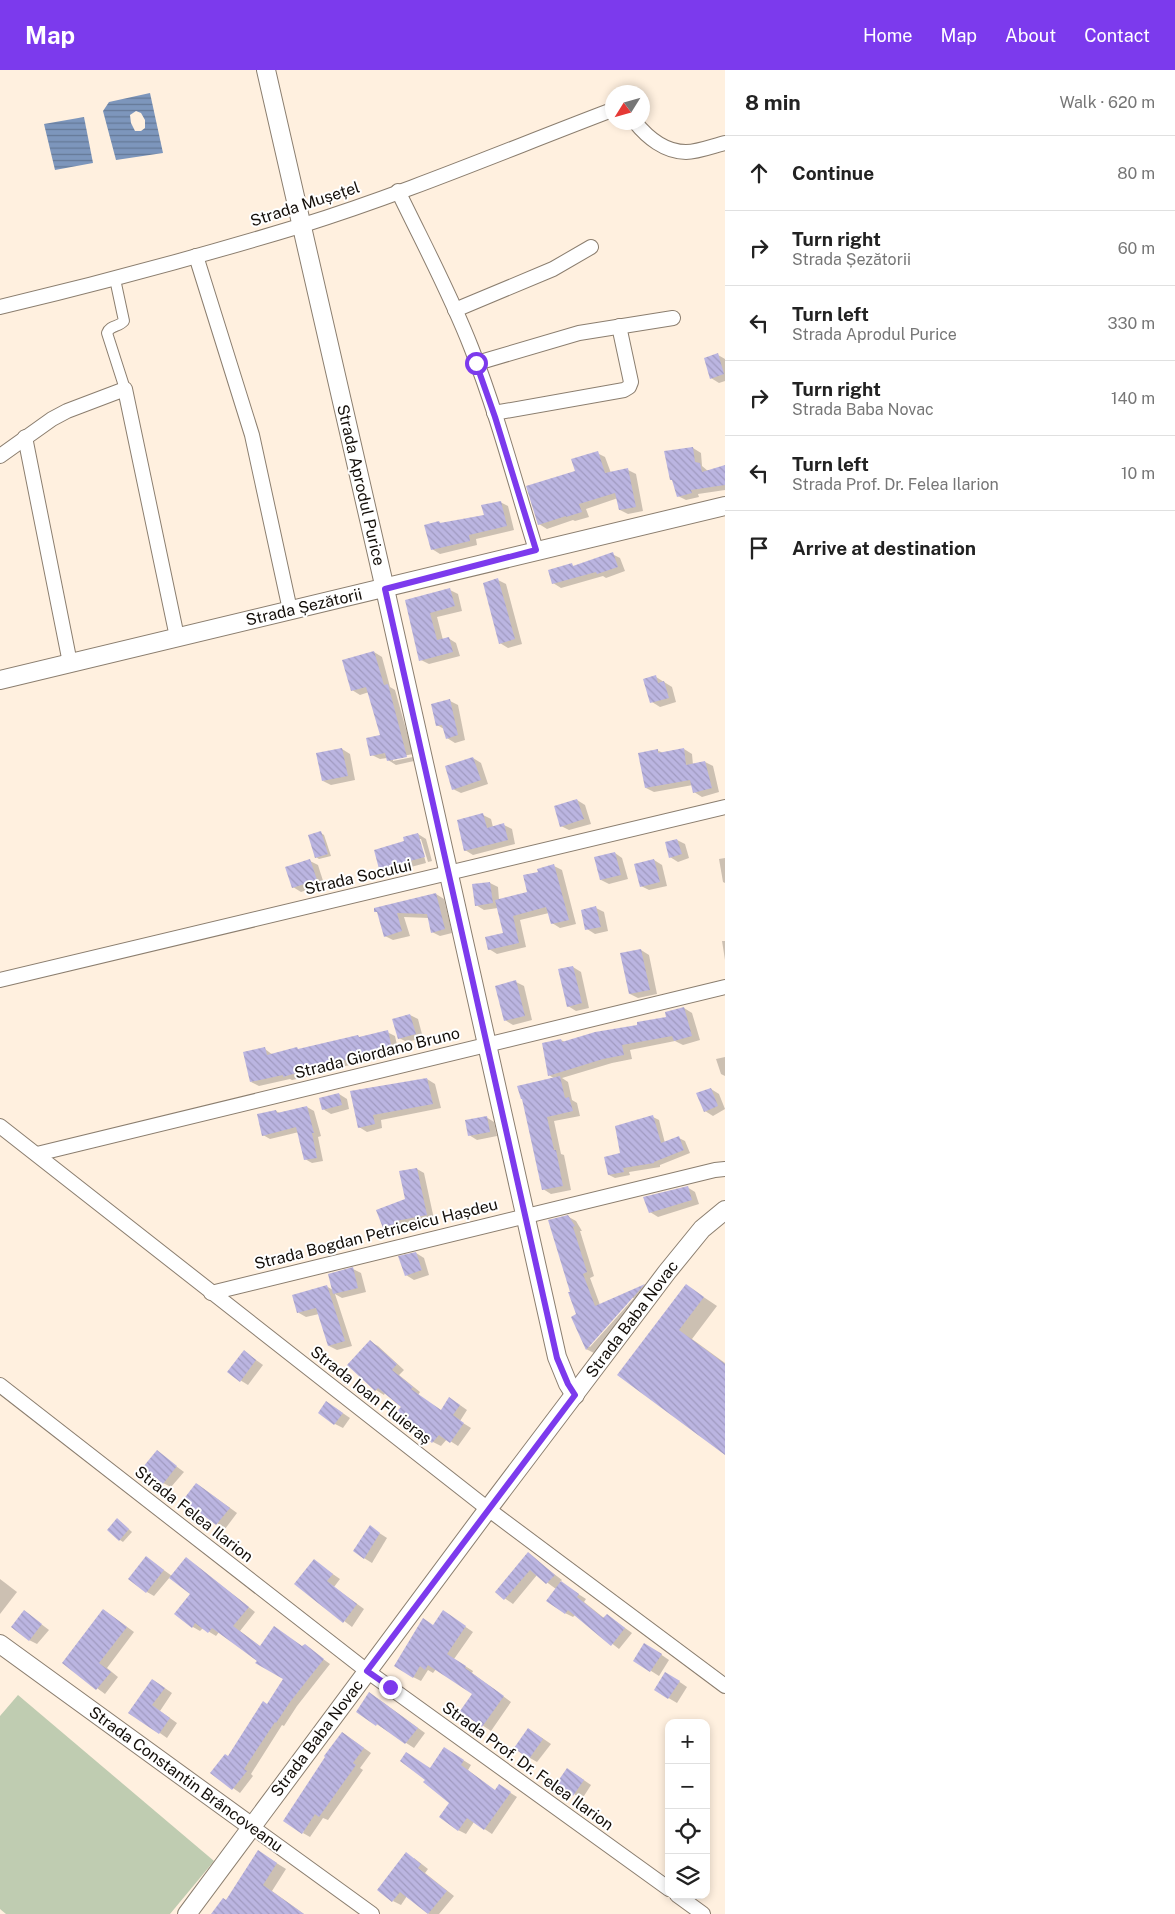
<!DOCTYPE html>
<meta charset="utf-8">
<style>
body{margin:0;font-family:"Public Sans",sans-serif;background:#f6f6f6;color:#222}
.controls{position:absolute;right:15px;bottom:15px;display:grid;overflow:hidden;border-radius:10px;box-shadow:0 2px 8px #0003}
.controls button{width:45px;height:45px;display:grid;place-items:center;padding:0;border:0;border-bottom:1px solid #e0e0e0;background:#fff;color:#222;font:25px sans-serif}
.compass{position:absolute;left:605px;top:15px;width:45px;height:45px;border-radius:50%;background:#fff;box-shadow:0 2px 8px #0003;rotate:233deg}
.stop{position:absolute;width:15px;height:15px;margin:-11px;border:4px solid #7c3aed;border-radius:50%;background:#fff}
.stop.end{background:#7c3aed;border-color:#fff;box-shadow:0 1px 5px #0008}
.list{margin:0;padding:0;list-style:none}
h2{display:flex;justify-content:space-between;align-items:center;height:65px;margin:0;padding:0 20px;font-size:21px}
h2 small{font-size:16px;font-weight:400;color:#767676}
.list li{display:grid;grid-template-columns:32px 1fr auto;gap:15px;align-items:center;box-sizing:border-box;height:75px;padding:0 20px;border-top:1px solid #e0e0e0}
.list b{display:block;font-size:19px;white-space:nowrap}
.list p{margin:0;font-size:16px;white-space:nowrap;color:#767676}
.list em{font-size:16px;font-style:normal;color:#767676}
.icon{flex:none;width:28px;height:28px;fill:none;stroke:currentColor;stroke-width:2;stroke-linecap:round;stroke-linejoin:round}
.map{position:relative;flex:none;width:725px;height:1844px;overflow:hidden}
header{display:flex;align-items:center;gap:30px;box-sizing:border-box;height:70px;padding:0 25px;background:#7c3aed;color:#fff}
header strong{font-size:24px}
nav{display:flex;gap:28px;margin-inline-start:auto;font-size:18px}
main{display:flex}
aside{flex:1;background:#fff}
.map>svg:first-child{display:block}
</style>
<header>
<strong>Map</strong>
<nav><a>Home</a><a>Map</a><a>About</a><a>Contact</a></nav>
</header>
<main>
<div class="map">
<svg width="725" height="1844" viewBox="0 0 725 1844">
<defs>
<pattern id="water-rules" width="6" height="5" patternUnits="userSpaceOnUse" patternTransform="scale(1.25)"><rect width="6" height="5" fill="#7d96bc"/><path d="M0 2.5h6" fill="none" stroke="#657997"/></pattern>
<pattern id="building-back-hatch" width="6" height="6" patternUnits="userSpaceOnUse" patternTransform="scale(1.25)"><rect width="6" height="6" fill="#bbb5e1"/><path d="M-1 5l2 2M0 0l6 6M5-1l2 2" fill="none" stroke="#a09ac0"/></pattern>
</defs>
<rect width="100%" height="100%" fill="#fff0df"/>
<polygon fill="#bfccb1" points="18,1625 214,1791 170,1844 6,1844 0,1839 0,1646"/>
<g fill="url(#water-rules)" fill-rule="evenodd">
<path d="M150,23L163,83L116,90L103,41L109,32ZM136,41L141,43L145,50V58L141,61H135L131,53L130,45Z"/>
<polygon points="84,47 93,93 55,100 44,54"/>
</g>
<g fill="#0003" fill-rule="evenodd">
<polygon points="718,285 725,289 725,311 719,313 711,308"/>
<polygon points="693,378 701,383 702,396 708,401 725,396 725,420 698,424 699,427 686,430 678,426"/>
<polygon points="597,383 605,387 611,403 628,400 636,404 643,441 628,444 620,440 618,428 586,439 589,447 575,451 573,450 547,459 539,454 577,402"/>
<polygon points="500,432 508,436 514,460 476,469 477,475 440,484 432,479 439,452 442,454 485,446"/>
<polygon points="612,484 620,488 625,501 606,508 603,506 561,518 553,513 572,495 575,497"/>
<polygon points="498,510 506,514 522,574 508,578 500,573"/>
<polygon points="450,520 458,524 462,541 437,547 443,570 448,568 456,573 460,586 429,594 421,590 406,531"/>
<polygon points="374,582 382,587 390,617 395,620 413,684 393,688 393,691 413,687 414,691 396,695 388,690 387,688 380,689 372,685 382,665 369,622 360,625 352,620"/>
<polygon points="656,607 672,617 676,632 660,637 652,632"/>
<polygon points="450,631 458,635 465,670 455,673 447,668 444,659 437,655"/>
<polygon points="342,679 350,684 355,710 331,715 323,711"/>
<polygon points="684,679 692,684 693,695 705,692 713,696 719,722 702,727 694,722 693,715 654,722 646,718 657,680 663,683"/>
<polygon points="473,688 481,693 488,714 461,723 453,719"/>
<polygon points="577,730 585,735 591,754 569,760 561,756"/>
<polygon points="483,745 491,749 493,757 504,755 512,759 515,774 473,785 465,780"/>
<polygon points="321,763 324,765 331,786 319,789 316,787"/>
<polygon points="418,764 426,769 432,791 428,792 421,769 419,769 426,793 388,803 380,799 376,781 406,772"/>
<polygon points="677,770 685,774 689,788 678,792 670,787"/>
<polygon points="615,783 622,788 628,809 609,814 601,810 596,788"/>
<polygon points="725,788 725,813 723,812 719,789"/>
<polygon points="654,790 662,795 667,816 649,820 641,816"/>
<polygon points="310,791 318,795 324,814 301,822 293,817"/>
<polygon points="554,796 562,800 576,854 560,858 552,853 549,843 520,850 526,877 497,884 489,879 504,864 498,838 484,840 476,835 490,813 498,817 499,830 529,823 539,802"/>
<polygon points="436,824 444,829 452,863 440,866 432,862 429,848 404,847 410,866 393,870 385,866 378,843"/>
<polygon points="596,838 604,842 608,861 595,864 587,859"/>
<polygon points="722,871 725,871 725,890"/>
<polygon points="641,880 649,885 657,924 638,928 630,924"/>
<polygon points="573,897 581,902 589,938 576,941 568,936 559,900"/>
<polygon points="516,912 524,916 532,950 513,955 505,950"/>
<polygon points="684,938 692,943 700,970 683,975 675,971 630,980 632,989 612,993 562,1008 568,1012 572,1030 577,1033 580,1046 554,1051 561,1084 564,1085 571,1120 551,1124 543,1119 524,1030 555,1009 549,1005 561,970 565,972 639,956 668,947"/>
<polygon points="410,945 418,949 423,968 407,972 399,968"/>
<polygon points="387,962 395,966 399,984 310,1004 311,1006 292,1010 290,1009 259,1016 251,1012 265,979 273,985"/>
<polygon points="725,987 725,1006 721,1004 716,989"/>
<polygon points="427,1009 435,1014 441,1038 381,1050 382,1058 367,1062 359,1057 352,1022"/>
<polygon points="711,1019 719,1024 725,1039 713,1046 705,1041"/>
<polygon points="339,1024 347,1029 349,1039 331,1044 323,1039"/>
<polygon points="307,1037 314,1041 321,1066 318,1067 323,1091 312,1093 305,1089 299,1062 270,1069 263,1065 276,1041 281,1044"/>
<polygon points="486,1047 494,1052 497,1066 477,1070 469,1065"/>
<polygon points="653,1047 659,1050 665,1073 679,1068 685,1071 690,1083 660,1095 660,1097 629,1102 630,1105 615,1108 609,1105 621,1084"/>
<polygon points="417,1099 424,1103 434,1149 403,1156 404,1158 392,1162 384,1157 406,1130"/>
<polygon points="687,1117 695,1122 699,1134 658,1147 650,1142"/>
<path d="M567,1146L576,1151L582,1161H580L594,1206L590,1208L600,1235L645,1215L652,1219L594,1283L586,1279L571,1222ZM631,1228H634L590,1277L588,1275Z"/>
<polygon points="416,1183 424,1188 429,1205 414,1210 406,1205"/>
<polygon points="353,1199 361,1203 366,1222 342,1228 335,1224 352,1276 337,1280 329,1276 319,1244 306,1247 299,1243 294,1226 326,1216 333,1220"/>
<polygon points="687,1216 717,1236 692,1269 725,1293 725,1384 619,1305"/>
<polygon points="370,1272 378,1276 404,1300 399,1305 420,1322 418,1325 441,1341 457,1333 467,1340 460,1351 471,1358 458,1376 447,1369 441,1376 433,1372 398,1342 402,1336 385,1323 384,1325 376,1320 348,1295"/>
<polygon points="252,1287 263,1295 248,1315 240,1310"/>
<polygon points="334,1337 350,1348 343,1358 335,1354"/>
<polygon points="157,1382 184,1402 171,1417 163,1413"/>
<polygon points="197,1414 237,1443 225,1459 185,1430"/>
<polygon points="121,1452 132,1462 123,1472 120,1470"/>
<polygon points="370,1457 387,1468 372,1493 364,1488"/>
<polygon points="528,1484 562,1510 560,1512 586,1529 584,1532 604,1548 607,1545 632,1563 619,1579 575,1545 573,1547 565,1543 556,1519 537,1505 513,1534 496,1522"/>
<polygon points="147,1488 172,1506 193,1493 255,1542 240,1561 261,1577 305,1576 330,1594 297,1636 284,1656 282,1655 251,1704 253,1706 240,1723 212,1703 228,1687 268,1635 284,1609 219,1562 216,1566 203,1558 200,1561 193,1557 191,1524 170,1507 154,1526 147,1522"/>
<polygon points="314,1491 340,1509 334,1517 364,1539 352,1557 296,1514"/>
<polygon points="0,1509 17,1522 0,1544"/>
<polygon points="104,1540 134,1562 107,1598 118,1607 105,1624 63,1593"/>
<polygon points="32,1547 49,1560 37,1574 29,1570"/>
<polygon points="451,1547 473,1562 454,1589 473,1601 472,1603 511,1632 491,1661 461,1641 474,1624 436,1599 433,1603 428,1600 421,1611 413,1607 433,1556"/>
<polygon points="653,1579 669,1590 659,1606 634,1590"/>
<polygon points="674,1608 687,1617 677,1633 655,1620"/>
<polygon points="153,1610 172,1623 160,1641 177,1653 167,1668 130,1642"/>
<polygon points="377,1628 425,1663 414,1678 358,1642"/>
<polygon points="529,1659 551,1674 537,1692 530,1688"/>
<polygon points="343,1663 371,1683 360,1698 363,1700 328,1750 323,1748 310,1767 303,1763"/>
<polygon points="452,1683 471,1695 468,1700 495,1721 506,1720 517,1727 492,1764 474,1752 466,1764 458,1760 451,1733 431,1700"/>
<polygon points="575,1704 591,1715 582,1729 558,1714"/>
<polygon points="267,1787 286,1799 272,1821 304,1844 213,1844"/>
<polygon points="414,1788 428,1799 425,1803 454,1826 439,1844 429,1844 407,1826 401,1835 393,1831"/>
</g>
<g fill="url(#building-back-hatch)">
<polygon points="718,283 724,304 710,309 704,288"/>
<polygon points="693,377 695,392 700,393 702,402 725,395 725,415 691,420 692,423 677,427 672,410 670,410 664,381"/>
<polygon points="598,381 605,403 628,398 636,437 619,440 615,423 579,434 582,442 566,447 566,446 538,455 526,416 575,401 571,389"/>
<polygon points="501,431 507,456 469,465 470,471 431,480 424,455 439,451 440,453 484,445 481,435"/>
<polygon points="613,482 618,497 597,504 596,502 552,514 548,500 572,493 573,496"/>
<polygon points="498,508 515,569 499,574 483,513"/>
<polygon points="450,518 455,536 430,543 437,570 449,567 453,582 419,591 405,530"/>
<polygon points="374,581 384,615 388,614 407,687 387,691 385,683 370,686 366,668 380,665 366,617 351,621 342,590"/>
<polygon points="656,605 658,613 664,611 669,628 650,633 643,609"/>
<polygon points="450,629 458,665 446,669 442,655 436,656 431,634"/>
<polygon points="342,678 348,706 322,711 316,683"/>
<polygon points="684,678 686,695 705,691 712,718 693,723 690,710 645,718 638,683 658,679 658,683"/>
<polygon points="473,687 481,710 452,720 445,696"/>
<polygon points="577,729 584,749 560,757 554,736"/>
<polygon points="483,743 487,758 504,753 508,770 464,781 457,750"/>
<polygon points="321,761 328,784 315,788 308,765"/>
<polygon points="418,763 425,787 379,799 374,780 404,771 403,767"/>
<polygon points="677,769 682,784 669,788 665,772"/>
<polygon points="615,782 621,805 600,810 594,787"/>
<polygon points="310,789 317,810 292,818 285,797"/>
<polygon points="654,789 660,812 640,817 634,794"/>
<polygon points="554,794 569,850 551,854 546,837 513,846 519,873 488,880 485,867 503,863 495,830 527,822 523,805 538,802 537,799"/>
<polygon points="490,812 493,833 475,836 472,814"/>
<polygon points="436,823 445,859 431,863 427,844 397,843 402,861 384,867 377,842 374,842 374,838"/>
<polygon points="596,836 601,857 585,860 581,840"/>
<polygon points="641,879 650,920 629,924 620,883"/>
<polygon points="573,896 582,933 567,937 558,899"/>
<polygon points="516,910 525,946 504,951 495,916"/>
<polygon points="684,937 692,966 674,971 672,966 622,975 624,985 603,989 548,1006 542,973 561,969 562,972 595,962 637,955 637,952 666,947 665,942"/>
<polygon points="410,944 416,964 398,969 392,949"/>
<polygon points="388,960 392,979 303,1000 303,1001 283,1007 283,1005 250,1012 243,982 265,977 267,985 297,977 298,979 358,965 359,967"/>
<polygon points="560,1006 565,1028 569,1027 573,1041 547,1047 554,1080 556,1080 563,1116 542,1120 522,1029 521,1029 517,1016"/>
<polygon points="427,1008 433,1034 373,1045 375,1054 358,1058 350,1021"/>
<polygon points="711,1018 718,1036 704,1042 696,1023"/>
<polygon points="339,1023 342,1035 322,1040 319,1028"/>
<polygon points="307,1036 314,1063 312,1063 317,1088 304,1090 296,1057 262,1066 257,1044 276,1040 277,1043"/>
<polygon points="653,1045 661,1073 679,1066 684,1080 654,1092 654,1093 623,1098 624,1102 608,1105 604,1087 620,1083 615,1056"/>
<polygon points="487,1046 490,1062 468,1066 465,1050"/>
<polygon points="417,1098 427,1145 396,1151 397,1153 383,1158 376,1140 405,1129 399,1101"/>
<polygon points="688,1116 692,1130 649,1143 643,1127"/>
<polygon points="568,1145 575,1156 573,1157 587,1202 583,1204 595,1236 645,1214 586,1280 571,1247 576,1244 568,1222 570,1222 548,1150"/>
<polygon points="416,1182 422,1200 405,1206 398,1186"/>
<polygon points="353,1197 358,1218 333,1224 328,1204"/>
<polygon points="686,1214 704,1227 679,1260 725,1294 725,1385 617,1305"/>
<polygon points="327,1215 345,1271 328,1276 316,1238 297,1243 292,1225"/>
<polygon points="370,1270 397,1294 392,1300 413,1317 411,1319 441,1340 449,1327 460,1335 453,1345 464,1353 450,1373 439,1365 432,1373 396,1342 401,1337 378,1318 375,1321 347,1295"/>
<polygon points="244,1280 256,1290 240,1312 227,1302"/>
<polygon points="326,1331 343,1343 334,1355 318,1343"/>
<polygon points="157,1380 177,1396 163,1414 143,1397"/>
<polygon points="196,1413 230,1438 216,1455 183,1430"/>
<polygon points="117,1448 129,1459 119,1471 107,1460"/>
<polygon points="370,1455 380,1463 364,1489 353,1481"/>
<polygon points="528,1482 555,1505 546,1514 530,1500 504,1530 495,1522"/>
<polygon points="146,1486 164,1500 146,1523 128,1509"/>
<polygon points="186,1487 249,1537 233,1556 260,1576 274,1556 302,1576 305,1574 324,1589 290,1632 276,1653 275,1652 244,1699 247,1701 232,1720 210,1703 225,1684 228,1686 263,1631 267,1634 283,1609 255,1593 257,1591 212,1558 208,1563 195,1553 192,1558 174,1544 190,1524 169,1508"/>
<polygon points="314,1489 333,1504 327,1511 357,1534 343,1553 294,1514"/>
<polygon points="561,1511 579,1524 577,1527 603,1548 607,1544 625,1558 611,1576 568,1540 565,1544 546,1531"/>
<polygon points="103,1539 127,1557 99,1593 111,1602 96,1620 62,1593"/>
<polygon points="24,1540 42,1554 29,1571 11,1557"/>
<polygon points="443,1540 466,1556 447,1584 466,1596 465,1598 504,1626 482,1657 460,1641 472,1624 428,1595 425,1600 420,1596 413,1608 394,1596 423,1548 433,1555"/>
<polygon points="644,1573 662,1584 650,1602 633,1591"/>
<polygon points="665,1602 680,1611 668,1629 654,1620"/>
<polygon points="152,1609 165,1618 152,1635 170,1648 159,1664 128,1643"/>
<polygon points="369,1622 418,1658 405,1674 377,1654 376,1656 356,1642"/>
<polygon points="528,1658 543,1669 529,1689 514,1678"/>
<polygon points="342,1662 364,1678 353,1693 356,1695 319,1747 315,1744 302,1764 283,1751 325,1687 324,1686"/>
<polygon points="444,1677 464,1690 461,1695 495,1720 499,1714 511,1722 484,1760 467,1748 458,1761 439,1747 449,1733 423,1712 425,1710 400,1691 406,1682 430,1698"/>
<polygon points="567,1698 584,1710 573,1726 556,1714"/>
<polygon points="258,1780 277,1793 263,1815 304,1844 211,1844 223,1828 226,1830"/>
<polygon points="406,1782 421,1794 418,1798 447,1821 428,1844 400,1822 392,1832 377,1820"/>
</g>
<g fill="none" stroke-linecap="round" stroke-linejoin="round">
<defs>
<path id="pedestrian" d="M115,209L124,251C119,257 110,255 107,263L125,319"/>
<g id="minor">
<path d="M635,52C647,67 665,82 686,82C698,82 713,76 725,73"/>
<path d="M398,121C423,173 450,223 471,277C497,343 515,412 536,480"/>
<polyline points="196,186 252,365 290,540"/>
<path d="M0,237C101,213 201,186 300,156C406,123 509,79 612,40"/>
<polyline points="455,240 553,199 591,177"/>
<polyline points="477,293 579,263 673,248"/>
<polyline points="494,343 624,320 629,317 631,312 619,256"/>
<polyline points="25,367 70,593"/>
<polyline points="0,386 52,349 67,341 125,319 177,567"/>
<polyline points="0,910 725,737"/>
<polyline points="0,1056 488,1439 725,1616"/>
<polyline points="37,1084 725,917"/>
<polyline points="211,1223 715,1100 725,1099"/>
<polyline points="0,1315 367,1601 669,1819"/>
<polyline points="252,1757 372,1844"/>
<polyline points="677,1825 703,1844"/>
</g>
<g id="tertiary">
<polyline points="266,0 385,519 557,1287 568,1314 575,1325"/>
<polyline points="0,610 725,436"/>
<polyline points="0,1574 252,1757"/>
<polyline points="187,1844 488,1439 667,1202 702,1159 725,1140"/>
</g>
</defs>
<use href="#pedestrian" stroke="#8b7e6f" stroke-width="12"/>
<use href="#minor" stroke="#8b7e6f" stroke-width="16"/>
<use href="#tertiary" stroke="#8b7e6f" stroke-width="20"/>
<use href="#pedestrian" stroke="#fff" stroke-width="10"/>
<use href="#minor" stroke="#fff" stroke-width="14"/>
<use href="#tertiary" stroke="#fff" stroke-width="18"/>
</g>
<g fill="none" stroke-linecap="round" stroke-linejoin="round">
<polyline stroke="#7c3aed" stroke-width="6" points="390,1617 367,1601 575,1325 568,1314 557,1288 385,519 536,480 495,347 476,293"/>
</g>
<g text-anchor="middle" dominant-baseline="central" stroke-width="4" stroke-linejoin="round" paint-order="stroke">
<g font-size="16" fill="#130e09" stroke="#fff">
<text transform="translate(305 134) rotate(-18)">Strada Mușețel</text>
<text transform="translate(361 415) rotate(77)">Strada Aprodul Purice</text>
<text transform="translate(304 537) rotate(-13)">Strada Șezătorii</text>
<text transform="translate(358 807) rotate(-13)">Strada Socului</text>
<text transform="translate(377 983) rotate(-14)">Strada Giordano Bruno</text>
<text transform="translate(376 1164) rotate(-14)">Strada Bogdan Petriceicu Hașdeu</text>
<text transform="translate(632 1249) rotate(-53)">Strada Baba Novac</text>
<text transform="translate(371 1325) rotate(38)">Strada Ioan Fluieraș</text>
<text transform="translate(194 1444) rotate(38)">Strada Felea Ilarion</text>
<text transform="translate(317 1668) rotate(-53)">Strada Baba Novac</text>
<text transform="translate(528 1696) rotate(36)">Strada Prof. Dr. Felea Ilarion</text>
<text transform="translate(186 1709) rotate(36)">Strada Constantin Brâncoveanu</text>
</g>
</g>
</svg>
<div class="controls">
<button>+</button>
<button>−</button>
<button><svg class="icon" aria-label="locate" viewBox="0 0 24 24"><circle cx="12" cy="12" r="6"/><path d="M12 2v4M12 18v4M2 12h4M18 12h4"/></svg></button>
<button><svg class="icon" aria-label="layers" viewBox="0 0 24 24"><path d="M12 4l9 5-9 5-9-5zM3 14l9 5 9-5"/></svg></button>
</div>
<svg class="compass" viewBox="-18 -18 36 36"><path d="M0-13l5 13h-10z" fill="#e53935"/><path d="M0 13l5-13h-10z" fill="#767676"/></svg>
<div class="stop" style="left:476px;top:293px"></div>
<div class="stop end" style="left:390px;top:1617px"></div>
</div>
<aside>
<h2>8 min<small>Walk · 620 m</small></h2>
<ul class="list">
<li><svg class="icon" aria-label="ahead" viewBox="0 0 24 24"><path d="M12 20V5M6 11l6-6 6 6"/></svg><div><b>Continue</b></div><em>80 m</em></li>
<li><svg class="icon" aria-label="right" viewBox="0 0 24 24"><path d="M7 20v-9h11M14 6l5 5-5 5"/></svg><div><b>Turn right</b><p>Strada Șezătorii</p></div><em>60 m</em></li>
<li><svg class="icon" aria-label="left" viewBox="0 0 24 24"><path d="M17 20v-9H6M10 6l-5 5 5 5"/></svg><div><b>Turn left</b><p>Strada Aprodul Purice</p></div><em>330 m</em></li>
<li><svg class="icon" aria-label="right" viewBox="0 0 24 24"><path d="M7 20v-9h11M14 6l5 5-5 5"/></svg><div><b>Turn right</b><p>Strada Baba Novac</p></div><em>140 m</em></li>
<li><svg class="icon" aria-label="left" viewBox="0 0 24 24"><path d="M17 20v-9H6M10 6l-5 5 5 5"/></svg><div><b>Turn left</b><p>Strada Prof. Dr. Felea Ilarion</p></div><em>10 m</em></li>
<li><svg class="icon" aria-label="arrive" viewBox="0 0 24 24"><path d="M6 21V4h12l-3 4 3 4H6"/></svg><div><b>Arrive at destination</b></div></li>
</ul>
</aside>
</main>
